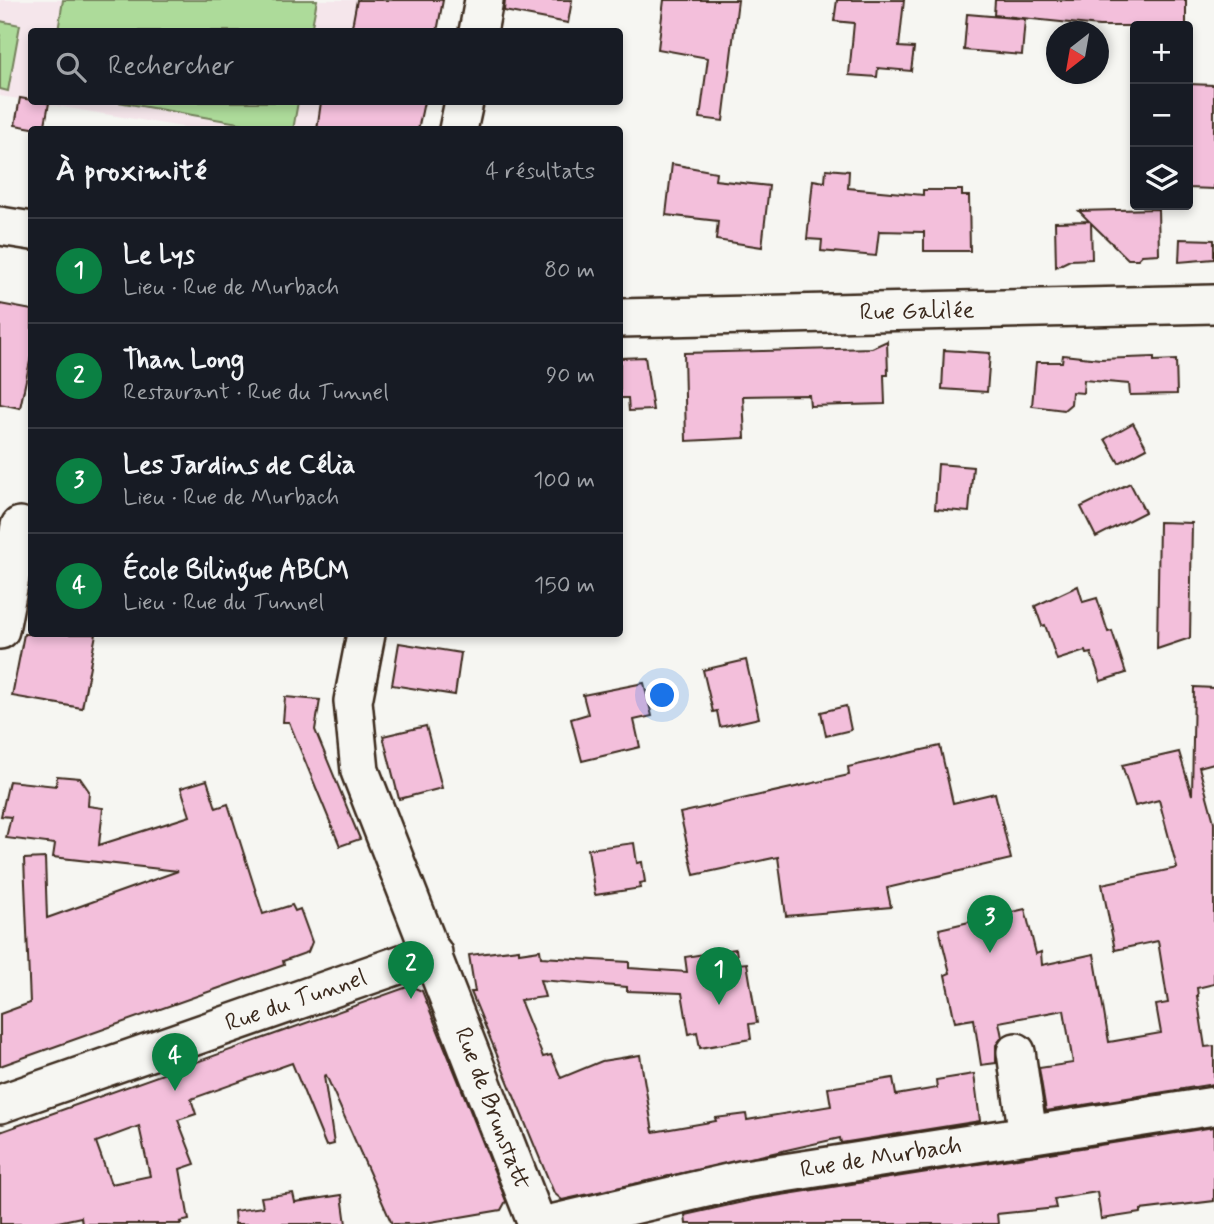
<!DOCTYPE html>
<html lang="fr">
<meta charset="utf-8">
<style>
body{margin:0;font-family:Mynerve,sans-serif;background:#20242c;color:#f1f3f6}
.controls{position:absolute;right:21px;top:21px;display:grid;overflow:hidden;border-radius:7px;box-shadow:0 4px 10px #0003}
.controls button{width:63px;height:63px;display:grid;place-items:center;padding:0;border:0;border-bottom:2px solid #363941;background:#171b24;color:#f1f3f6;font:35px sans-serif}
.compass{position:absolute;left:1046px;top:21px;width:63px;height:63px;border-radius:50%;background:#171b24;box-shadow:0 4px 10px #0003;rotate:211deg}
.you{position:absolute;left:663px;top:696px;width:24px;height:24px;margin:-18px;border:5px solid #fff;border-radius:50%;background:#1a73e8;box-shadow:0 0 0 10px #1a73e833}
.badge{display:grid;place-items:center;width:46px;height:46px;border-radius:50%;background:#0b8043;color:#fff;font-size:23px;font-weight:700}
.pin{position:absolute;translate:-50% -58px;filter:drop-shadow(0 2px 4px #0008)}
.pin::after{content:'';position:absolute;top:37px;width:24px;height:21px;background:inherit;clip-path:polygon(0 0,100% 0,50% 100%)}
.list{margin:0;padding:0;list-style:none}
h2{display:flex;justify-content:space-between;align-items:center;height:91px;margin:0;padding:0 28px;font-size:30px}
h2 small{font-size:23px;font-weight:400;color:#9ea1a6}
.list li{display:grid;grid-template-columns:46px 1fr auto;gap:21px;align-items:center;box-sizing:border-box;height:105px;padding:0 28px;border-top:2px solid #363941}
.list b{display:block;font-size:26px;white-space:nowrap}
.list p{margin:0;font-size:23px;white-space:nowrap;color:#9ea1a6}
.list em{font-size:23px;font-style:normal;color:#9ea1a6}
.icon{flex:none;width:38px;height:38px;fill:none;stroke:currentColor;stroke-width:2;stroke-linecap:round;stroke-linejoin:round}
.map{position:relative;flex:none;width:1214px;height:1224px;overflow:hidden}
.search{position:absolute;background:#171b24;box-shadow:0 4px 10px #0003;left:28px;top:28px;width:595px;height:77px;display:flex;align-items:center;gap:18px;box-sizing:border-box;padding:0 24px;border-radius:7px;color:#9ea1a6;font-size:26px}
.panel{position:absolute;background:#171b24;box-shadow:0 4px 10px #0003;left:28px;top:126px;width:595px;height:511px;border-radius:7px}
.map>svg:first-child{display:block}
</style>
<div class="map">
<svg width="1214" height="1224" viewBox="0 0 1214 1224">
<rect width="100%" height="100%" fill="#f6f6f2"/>
<filter id="ink" filterUnits="userSpaceOnUse"><feTurbulence type="fractalNoise" baseFrequency=".0143" numOctaves="2"/><feDisplacementMap in="SourceGraphic" scale="14" xChannelSelector="R" yChannelSelector="G"/><feConvolveMatrix kernelMatrix="1 2 1 2 8 2 1 2 1" color-interpolation-filters="sRGB"/></filter>
<g filter="url(#ink)">
<g fill="#f5e6eb">
<polygon points="0,0 357,0 351,31 32,32 31,101 0,96"/>
<polygon points="32,102 321,102 317,130 194,129"/>
</g>
<g fill="#addb9a" stroke="#74825c" stroke-width="2">
<polygon points="63,0 317,0 311,31 58,31"/>
<polygon points="0,21 20,25 8,91 0,89"/>
<polygon points="118,102 298,102 293,130 272,129"/>
</g>
<g fill="#f3bfdb" stroke="#3b2a1e" stroke-width="2" fill-rule="evenodd">
<polygon points="357,0 443,0 437,32 351,32"/>
<polygon points="505,0 572,0 568,23 504,11"/>
<polygon points="664,0 738,0 723,121 700,118 708,58 658,49"/>
<polygon points="837,0 904,0 899,47 914,48 911,71 878,68 877,77 849,75 854,23 834,21"/>
<polygon points="995,0 1186,0 1186,26 1099,26 994,15"/>
<polygon points="967,14 1025,19 1022,55 964,50"/>
<polygon points="1188,84 1214,85 1214,189 1188,188"/>
<polygon points="20,98 49,103 44,130 15,125"/>
<polygon points="321,102 424,102 418,130 317,130"/>
<polygon points="672,164 716,172 715,180 769,186 762,247 716,240 718,221 666,215"/>
<polygon points="826,169 849,171 848,188 923,195 923,190 962,190 962,196 969,196 970,251 924,251 924,232 879,231 876,256 821,251 822,240 807,239 813,180 825,182"/>
<polygon points="1158,209 1159,254 1142,255 1138,259 1128,259 1091,223 1092,259 1070,260 1056,267 1055,222 1089,221 1079,211"/>
<polygon points="1180,239 1214,240 1214,259 1179,262"/>
<polygon points="0,304 32,310 32,352 20,408 0,404"/>
<polygon points="887,341 888,375 884,375 885,404 810,406 809,395 743,396 745,438 686,441 684,353 872,348"/>
<polygon points="944,350 990,353 987,392 942,389"/>
<polygon points="1063,355 1100,359 1154,357 1154,361 1176,360 1177,394 1130,395 1129,384 1084,380 1083,393 1072,392 1071,404 1064,410 1032,406 1036,362 1062,362"/>
<polygon points="645,357 653,410 629,411 628,398 620,398 620,358"/>
<polygon points="1133,423 1147,448 1119,463 1105,439"/>
<polygon points="938,464 973,467 969,512 935,509"/>
<polygon points="1130,483 1145,512 1096,537 1081,507"/>
<polygon points="1159,522 1192,523 1190,638 1157,649"/>
<polygon points="1078,586 1083,602 1097,598 1108,632 1112,631 1126,673 1101,681 1091,653 1086,654 1085,651 1057,660 1045,625 1042,626 1035,606"/>
<polygon points="24,634 96,634 82,708 12,696"/>
<polygon points="399,643 461,653 455,695 392,685"/>
<polygon points="746,660 759,718 720,727 717,711 713,712 703,670"/>
<polygon points="644,683 652,716 634,720 640,747 582,761 571,719 588,714 583,695"/>
<polygon points="1194,687 1214,688 1214,763 1199,767 1214,822 1214,984 1197,988 1198,996 1197,996 1205,1047 1214,1046 1214,1084 1046,1111 1039,1068 1073,1063 1064,1010 999,1022 1002,1037 996,1045 996,1063 981,1065 974,1019 955,1022 945,975 950,973 939,929 1025,909 1036,954 1041,952 1042,965 1094,954 1109,1042 1161,1033 1156,1005 1168,1003 1158,941 1115,950 1102,884 1177,868 1159,800 1135,806 1122,765 1179,752 1192,795"/>
<polygon points="285,697 320,700 315,730 360,839 340,846 289,722 283,722"/>
<polygon points="846,706 851,730 826,736 821,712"/>
<polygon points="426,726 442,788 399,799 383,736"/>
<polygon points="940,746 953,803 995,793 1011,859 887,888 891,907 786,916 778,857 694,875 680,813 849,775 848,767"/>
<polygon points="57,776 80,778 89,791 88,806 103,808 99,845 190,816 181,788 207,780 216,808 228,804 263,914 292,905 295,911 300,909 312,942 308,952 283,961 284,965 267,971 0,1066 0,1014 30,1003 24,859 45,858 47,918 178,871 53,857 55,844 6,838 11,817 1,816 9,781 56,786"/>
<polygon points="634,843 637,863 642,862 645,882 640,883 641,888 595,895 588,849"/>
<polygon points="519,949 519,953 540,950 541,957 629,962 629,968 687,972 685,957 736,949 738,964 747,963 757,1023 749,1024 751,1039 700,1048 697,1032 689,1034 682,993 627,991 627,987 540,980 545,997 520,1000 543,1057 551,1055 561,1078 602,1061 640,1055 653,1132 716,1121 715,1118 746,1114 747,1120 831,1106 828,1088 893,1078 896,1095 937,1088 936,1080 974,1074 980,1121 841,1143 840,1138 562,1200 554,1193 471,992 475,992 469,955"/>
<path d="M410,986L422,991L460,1085L506,1201L501,1210L419,1224H392L326,1075L324,1076L334,1144L326,1146L292,1063L191,1099L196,1114L178,1120L195,1164L180,1169L189,1220L180,1222L181,1224H82L81,1217L49,1224H0V1132ZM139,1126L150,1176L111,1184L96,1142Z"/>
<polygon points="1214,1127 1214,1201 1141,1210 1141,1213 1101,1219 1097,1192 1054,1199 1056,1208 997,1214 998,1224 686,1224 685,1215 756,1199"/>
<polygon points="293,1193 295,1202 342,1195 346,1224 235,1224 234,1211 263,1207 261,1197"/>
</g>
<g fill="none" stroke-linecap="round" stroke-linejoin="round">
<defs>
<g id="minor">
<polyline points="478,32 484,0"/>
<polyline points="458,130 464,102"/>
<polyline points="0,226 32,231"/>
<polyline points="620,318 1214,304"/>
<polyline points="0,630 20,526"/>
<polyline points="366,634 353,701 360,771 537,1224"/>
<polyline points="1016,1052 1028,1135"/>
<polyline points="0,1104 433,953"/>
<polyline points="551,1224 745,1179 1214,1106"/>
</g>
</defs>
<use href="#minor" stroke="#3b2a1e" stroke-width="42"/>
<use href="#minor" stroke="#f6f6f2" stroke-width="37"/>
</g>
</g>
<g text-anchor="middle" dominant-baseline="central" stroke-width="5" stroke-linejoin="round" paint-order="stroke">
<g font-size="24" fill="#3b2a1e" stroke="#f6f6f2">
<text transform="translate(917 312) rotate(-1)">Rue Galilée</text>
<text transform="translate(296 1001) rotate(-19)">Rue du Tunnel</text>
<text transform="translate(492 1109) rotate(69)">Rue de Brunstatt</text>
<text transform="translate(881 1158) rotate(-9)">Rue de Murbach</text>
</g>
</g>
</svg>
<div class="controls">
<button>+</button>
<button>−</button>
<button><svg class="icon" aria-label="layers" viewBox="0 0 24 24"><path d="M12 4l9 5-9 5-9-5zM3 14l9 5 9-5"/></svg></button>
</div>
<svg class="compass" viewBox="-18 -18 36 36"><path d="M0-13l5 13h-10z" fill="#e53935"/><path d="M0 13l5-13h-10z" fill="#9ea1a6"/></svg>
<div class="you"></div>
<div class="pin badge" style="left:719px;top:1005px">1</div>
<div class="pin badge" style="left:411px;top:999px">2</div>
<div class="pin badge" style="left:990px;top:953px">3</div>
<div class="pin badge" style="left:175px;top:1091px">4</div>
<div class="search"><svg class="icon" aria-label="search" viewBox="0 0 24 24"><circle cx="10" cy="10" r="6"/><path d="M15 15l6 6"/></svg>Rechercher</div>
<section class="panel">
<h2>À proximité<small>4 résultats</small></h2>
<ul class="list">
<li><span class="badge">1</span><div><b>Le Lys</b><p>Lieu · Rue de Murbach</p></div><em>80 m</em></li>
<li><span class="badge">2</span><div><b>Than Long</b><p>Restaurant · Rue du Tunnel</p></div><em>90 m</em></li>
<li><span class="badge">3</span><div><b>Les Jardins de Célia</b><p>Lieu · Rue de Murbach</p></div><em>100 m</em></li>
<li><span class="badge">4</span><div><b>École Bilingue ABCM</b><p>Lieu · Rue du Tunnel</p></div><em>150 m</em></li>
</ul>
</section>
</div>
